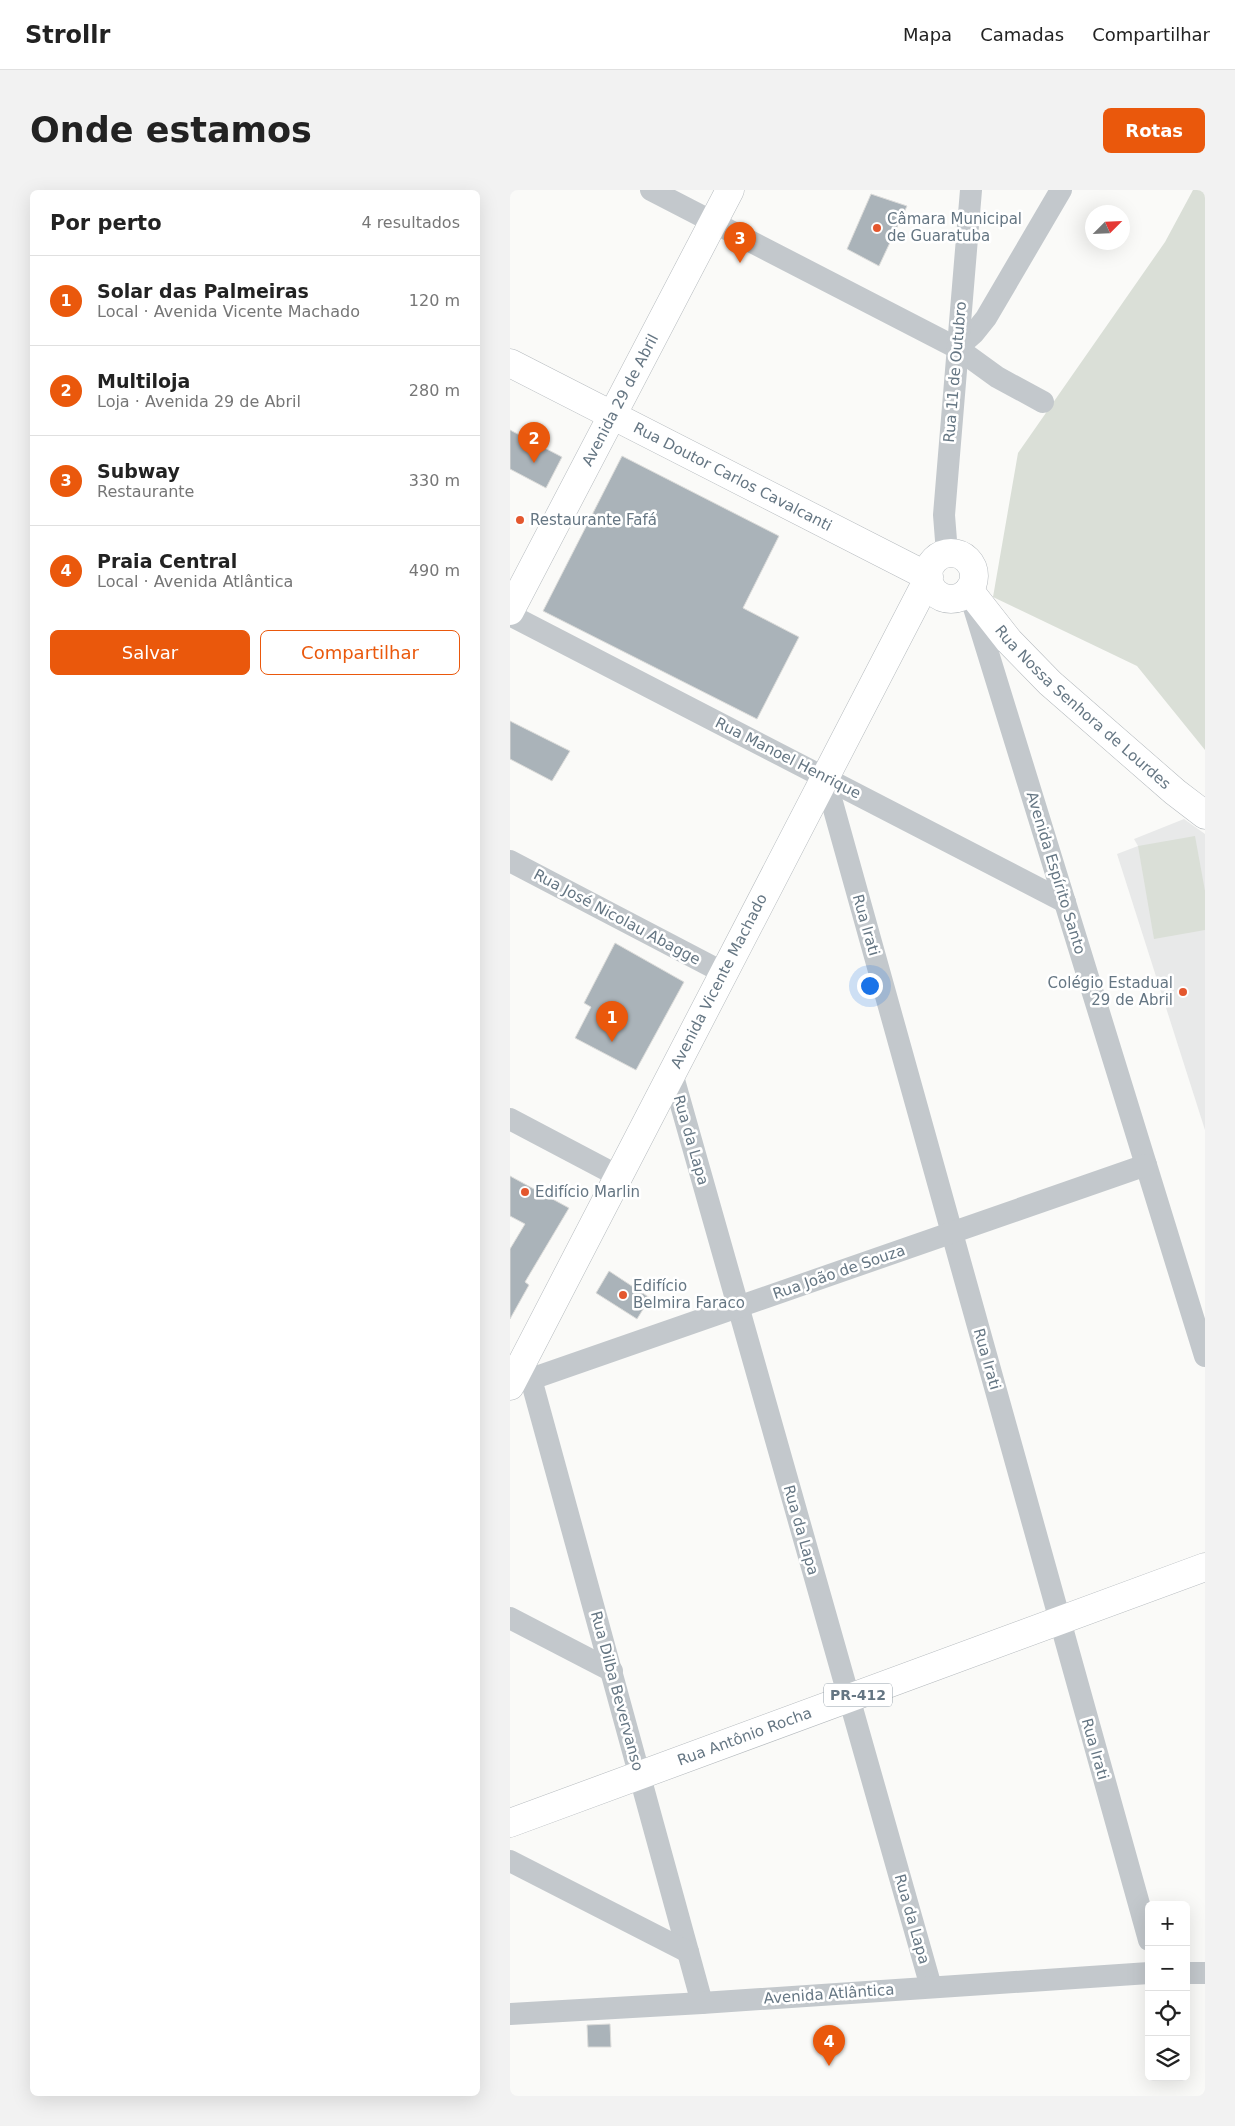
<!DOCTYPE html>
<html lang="pt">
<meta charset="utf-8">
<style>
body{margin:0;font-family:"DejaVu Sans",sans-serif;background:#f2f2f2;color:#222}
.controls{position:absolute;right:15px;bottom:15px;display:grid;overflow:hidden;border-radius:8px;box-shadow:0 5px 20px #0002}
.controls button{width:45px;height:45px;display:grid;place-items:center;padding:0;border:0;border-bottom:1px solid #e0e0e0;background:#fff;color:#222;font:25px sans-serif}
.compass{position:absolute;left:575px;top:15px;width:45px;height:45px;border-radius:50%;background:#fff;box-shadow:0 5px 20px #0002;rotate:66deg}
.you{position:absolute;left:359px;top:795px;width:18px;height:18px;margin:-12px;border:4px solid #fff;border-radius:50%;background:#1a73e8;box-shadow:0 0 0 8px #1a73e833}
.badge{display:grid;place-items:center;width:32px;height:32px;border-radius:50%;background:#ea580c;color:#fff;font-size:16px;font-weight:700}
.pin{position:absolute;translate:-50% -41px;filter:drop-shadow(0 1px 2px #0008)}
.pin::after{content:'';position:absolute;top:26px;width:18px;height:15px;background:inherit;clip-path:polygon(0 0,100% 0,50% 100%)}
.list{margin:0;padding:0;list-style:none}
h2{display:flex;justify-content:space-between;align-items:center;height:65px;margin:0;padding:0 20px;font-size:21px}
h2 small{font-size:16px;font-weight:400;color:#767676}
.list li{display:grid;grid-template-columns:32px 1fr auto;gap:15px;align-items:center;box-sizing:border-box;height:90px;padding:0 20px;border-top:1px solid #e0e0e0}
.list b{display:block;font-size:19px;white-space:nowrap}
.list p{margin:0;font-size:16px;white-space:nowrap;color:#767676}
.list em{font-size:16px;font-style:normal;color:#767676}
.actions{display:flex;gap:10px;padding:15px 20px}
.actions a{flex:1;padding:11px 0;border:1px solid #ea580c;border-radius:8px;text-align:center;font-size:18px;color:#ea580c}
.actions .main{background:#ea580c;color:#fff}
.icon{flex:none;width:28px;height:28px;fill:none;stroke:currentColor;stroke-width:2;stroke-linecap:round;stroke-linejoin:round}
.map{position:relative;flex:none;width:695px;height:1906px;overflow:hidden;border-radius:8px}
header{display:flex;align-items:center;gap:30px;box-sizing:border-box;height:70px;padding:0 25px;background:#fff;border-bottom:1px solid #e0e0e0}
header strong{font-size:24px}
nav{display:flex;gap:28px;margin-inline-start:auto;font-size:18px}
.intro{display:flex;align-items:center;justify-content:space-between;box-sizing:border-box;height:120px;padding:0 30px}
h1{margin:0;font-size:35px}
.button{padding:12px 22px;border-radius:8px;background:#ea580c;color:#fff;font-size:18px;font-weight:700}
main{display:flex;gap:30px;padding:0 30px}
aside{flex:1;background:#fff;border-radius:8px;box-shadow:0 5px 20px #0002}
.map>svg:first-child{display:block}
</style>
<header>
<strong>Strollr</strong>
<nav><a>Mapa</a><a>Camadas</a><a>Compartilhar</a></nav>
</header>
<div class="intro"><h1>Onde estamos</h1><a class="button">Rotas</a></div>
<main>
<aside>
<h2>Por perto<small>4 resultados</small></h2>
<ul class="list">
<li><span class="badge">1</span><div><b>Solar das Palmeiras</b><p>Local · Avenida Vicente Machado</p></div><em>120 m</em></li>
<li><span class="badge">2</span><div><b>Multiloja</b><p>Loja · Avenida 29 de Abril</p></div><em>280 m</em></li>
<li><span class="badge">3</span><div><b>Subway</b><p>Restaurante</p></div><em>330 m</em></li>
<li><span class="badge">4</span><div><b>Praia Central</b><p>Local · Avenida Atlântica</p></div><em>490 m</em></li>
</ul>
<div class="actions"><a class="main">Salvar</a><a>Compartilhar</a></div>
</aside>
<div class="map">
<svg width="695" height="1906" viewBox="0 0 695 1906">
<rect width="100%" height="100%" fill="#fafaf8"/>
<polygon fill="#e8e9e9" points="674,629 695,644 695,940 607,664 628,656 624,649"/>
<g fill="#dadfd7">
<polygon points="683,0 695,0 695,560 627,476 483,407 508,263 655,52"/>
<polygon points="685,646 695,701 695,740 644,749 628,656"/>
</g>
<g fill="#aab3b9" stroke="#dcdcda">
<polygon points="361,4 397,16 369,76 337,59"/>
<polygon points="0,240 52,267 36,298 0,279"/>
<polygon points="112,266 269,346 233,418 289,447 247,529 33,421"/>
<polygon points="0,531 60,561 42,591 0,569"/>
<polygon points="105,753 174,792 126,880 65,848 81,817 74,813"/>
<polygon points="0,986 59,1018 15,1092 19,1095 0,1129 0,1059 15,1034 0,1026"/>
<polygon points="99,1081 140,1108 127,1129 86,1103"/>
<polygon points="100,1834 101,1857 78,1857 77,1835"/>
</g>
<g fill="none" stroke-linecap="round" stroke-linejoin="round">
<defs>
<g id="major">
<path id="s1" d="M0,173L419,387L0,1196"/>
<circle cx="441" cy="386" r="23"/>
<path id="s2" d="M459,400L499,451L540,493L665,602L695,625"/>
<path id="s3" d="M0,421L220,0"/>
<path id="s4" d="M0,1633L695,1377"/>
</g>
</defs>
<use href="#major" stroke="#b5babe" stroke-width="29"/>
<g stroke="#c3c8cc" stroke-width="22">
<polyline points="141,0 447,158 487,187 533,212"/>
<polyline points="447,158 464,143 476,128 551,0"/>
<polyline points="437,363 434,325 461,0"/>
<polyline points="461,408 695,1166"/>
<polyline points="0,425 555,712"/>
<polyline points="315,587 639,1750"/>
<polyline points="0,671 214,783"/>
<polyline points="162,883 421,1797"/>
<polyline points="0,929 108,986"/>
<polyline points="21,1189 636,975"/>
<polyline points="21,1189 192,1813"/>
<polyline points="0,1428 102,1481"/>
<polyline points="0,1671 178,1762"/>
<polyline points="676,1783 695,1783"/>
<polyline points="0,1824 192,1813 639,1783"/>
</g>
<use href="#major" stroke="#fff" stroke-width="28"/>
</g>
<g fill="#e4572e" stroke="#fff" stroke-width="2">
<circle cx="367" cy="38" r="5"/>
<circle cx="10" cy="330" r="5"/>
<circle cx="673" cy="802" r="5"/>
<circle cx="15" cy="1002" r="5"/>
<circle cx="113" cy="1105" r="5"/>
</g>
<g text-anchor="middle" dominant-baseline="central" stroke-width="5" stroke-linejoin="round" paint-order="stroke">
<rect fill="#fff" stroke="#939fa8" stroke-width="1" x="314" y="1493.5" width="68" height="23" rx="4"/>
<g font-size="14" font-weight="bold" fill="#657683">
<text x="348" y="1505">PR-412</text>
</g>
<g font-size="15" fill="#657683" stroke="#fff" text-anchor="start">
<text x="377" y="29">Câmara Municipal<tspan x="377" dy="17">de Guaratuba</tspan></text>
<text x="20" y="330">Restaurante Fafá</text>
<text x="663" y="793" text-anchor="end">Colégio Estadual<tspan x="663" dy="17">29 de Abril</tspan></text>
<text x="25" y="1002">Edifício Marlin</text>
<text x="123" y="1096">Edifício<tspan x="123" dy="17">Belmira Faraco</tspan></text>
</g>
<g font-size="15" fill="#657683" stroke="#fff">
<text transform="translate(445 182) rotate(-85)">Rua 11 de Outubro</text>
<text stroke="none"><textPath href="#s3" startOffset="238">Avenida 29 de Abril</textPath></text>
<text stroke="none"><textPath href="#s1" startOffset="250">Rua Doutor Carlos Cavalcanti</textPath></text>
<text stroke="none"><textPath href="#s2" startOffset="164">Rua Nossa Senhora de Lourdes</textPath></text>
<text transform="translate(278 568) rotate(27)">Rua Manoel Henrique</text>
<text transform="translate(546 683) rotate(73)">Avenida Espírito Santo</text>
<text transform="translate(107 727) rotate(28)">Rua José Nicolau Abagge</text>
<text transform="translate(356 735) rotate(74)">Rua Irati</text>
<text transform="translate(209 791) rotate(-63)">Avenida Vicente Machado</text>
<text transform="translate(181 950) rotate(74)">Rua da Lapa</text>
<text transform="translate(329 1082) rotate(-19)">Rua João de Souza</text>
<text transform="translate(477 1169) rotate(74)">Rua Irati</text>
<text transform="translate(291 1340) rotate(74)">Rua da Lapa</text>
<text transform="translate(107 1501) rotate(75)">Rua Dilba Bevervanso</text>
<text stroke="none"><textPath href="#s4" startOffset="250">Rua Antônio Rocha</textPath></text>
<text transform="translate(585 1559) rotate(74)">Rua Irati</text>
<text transform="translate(402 1729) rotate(74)">Rua da Lapa</text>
<text transform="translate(319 1804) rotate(-4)">Avenida Atlântica</text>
</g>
</g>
</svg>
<div class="controls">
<button>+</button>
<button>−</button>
<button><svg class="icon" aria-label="locate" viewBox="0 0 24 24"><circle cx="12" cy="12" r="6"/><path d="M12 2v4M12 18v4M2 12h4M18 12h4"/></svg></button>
<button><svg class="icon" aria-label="layers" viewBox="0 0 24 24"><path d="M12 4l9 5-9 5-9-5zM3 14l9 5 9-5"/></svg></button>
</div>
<svg class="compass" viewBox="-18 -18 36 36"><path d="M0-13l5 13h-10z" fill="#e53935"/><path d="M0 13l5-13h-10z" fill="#767676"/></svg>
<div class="you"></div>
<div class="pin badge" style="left:102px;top:852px">1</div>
<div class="pin badge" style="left:24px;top:273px">2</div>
<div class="pin badge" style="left:230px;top:73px">3</div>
<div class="pin badge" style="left:319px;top:1876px">4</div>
</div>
</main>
